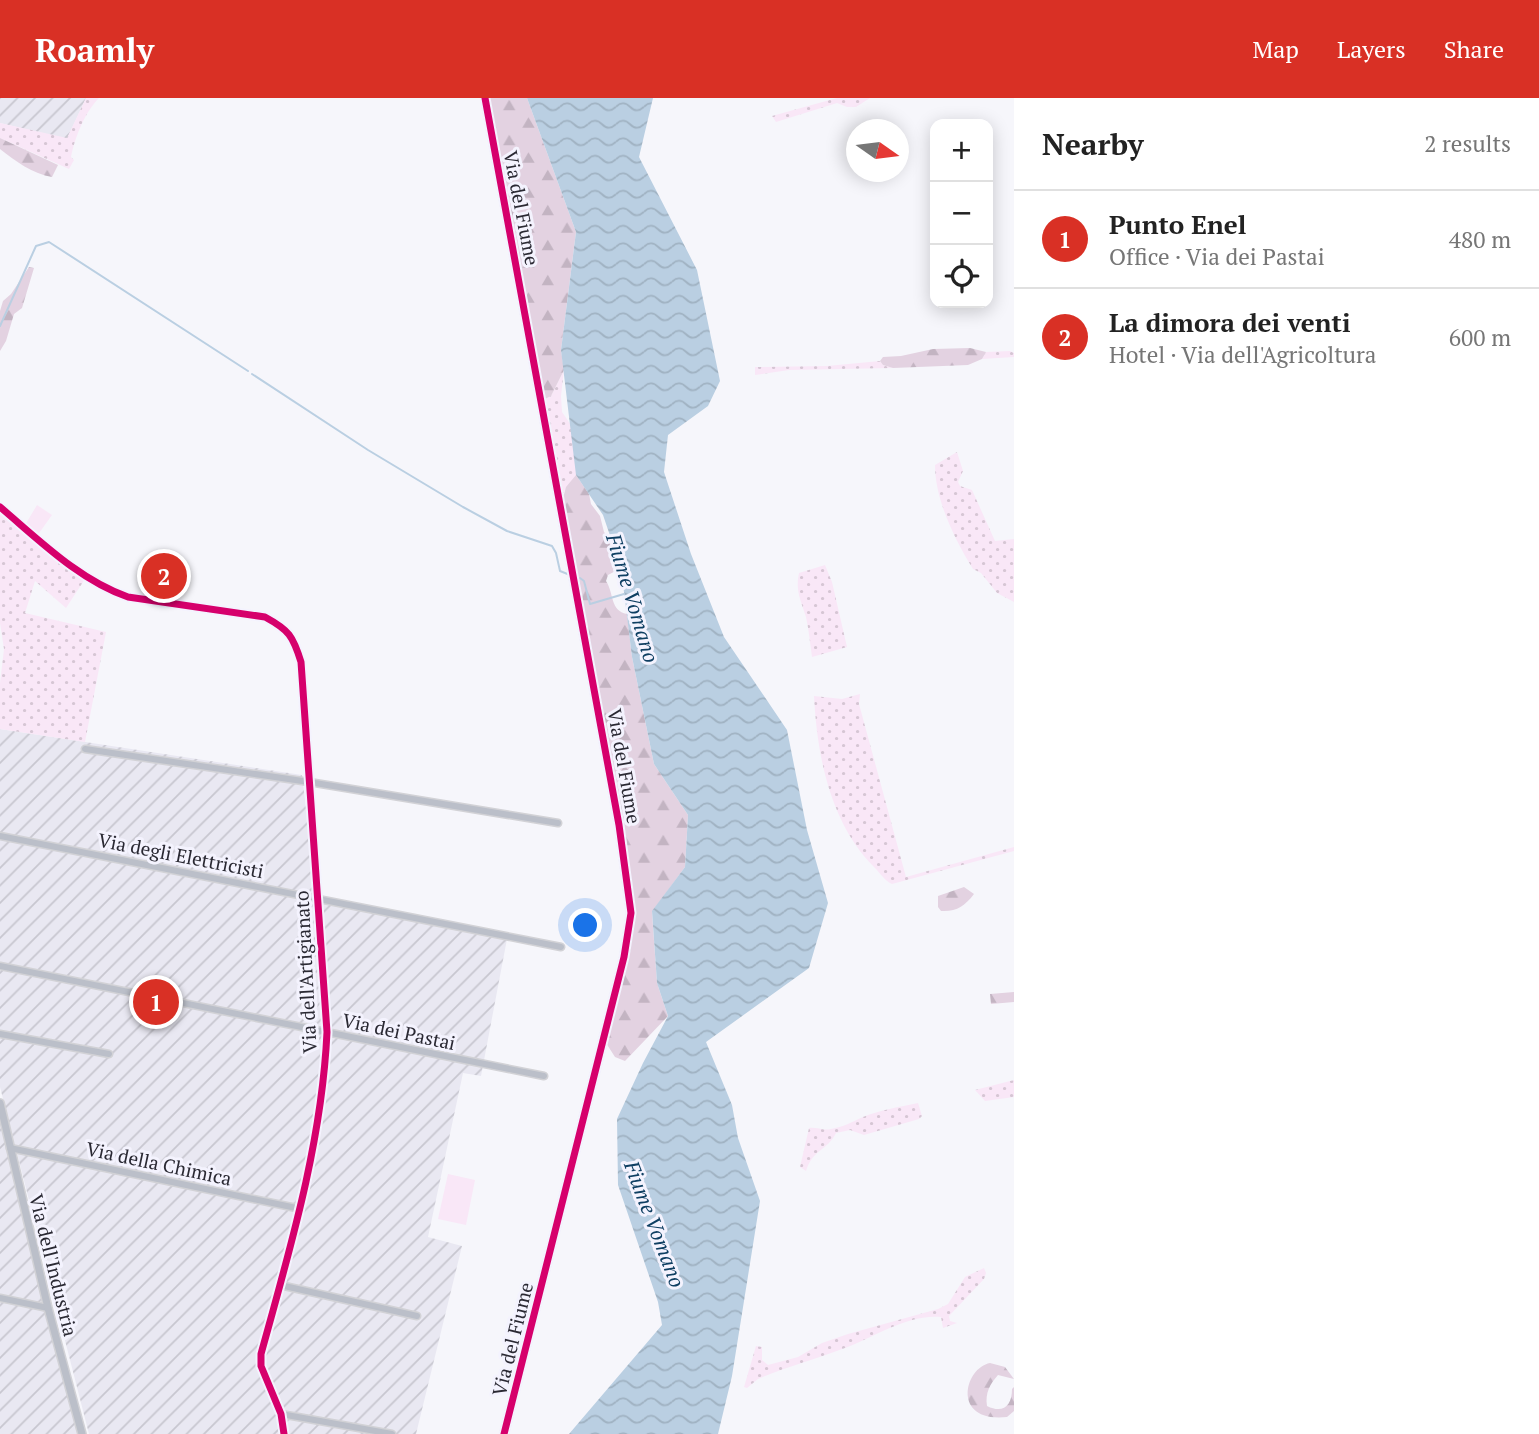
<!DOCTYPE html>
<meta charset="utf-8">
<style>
body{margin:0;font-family:"PT Serif",serif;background:#f2f2f2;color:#222}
.controls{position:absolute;right:21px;top:21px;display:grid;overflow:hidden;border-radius:14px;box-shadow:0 4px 18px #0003}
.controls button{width:63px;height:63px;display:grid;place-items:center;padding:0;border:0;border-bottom:2px solid #e0e0e0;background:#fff;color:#222;font:35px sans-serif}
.compass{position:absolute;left:846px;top:21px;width:63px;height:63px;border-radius:50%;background:#fff;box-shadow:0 4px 18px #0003;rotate:104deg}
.you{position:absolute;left:586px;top:828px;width:24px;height:24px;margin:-18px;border:5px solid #fff;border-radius:50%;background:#1a73e8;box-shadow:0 0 0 10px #1a73e833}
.badge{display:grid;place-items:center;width:46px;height:46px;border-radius:50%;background:#d93025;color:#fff;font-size:23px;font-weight:700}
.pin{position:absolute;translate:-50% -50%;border:4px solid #fff;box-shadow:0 2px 7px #0006}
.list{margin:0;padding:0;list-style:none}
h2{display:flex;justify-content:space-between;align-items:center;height:91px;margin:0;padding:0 28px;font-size:30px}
h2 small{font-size:23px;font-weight:400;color:#767676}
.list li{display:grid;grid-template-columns:46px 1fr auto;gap:21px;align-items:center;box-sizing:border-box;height:98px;padding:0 28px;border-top:2px solid #e0e0e0}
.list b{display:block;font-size:26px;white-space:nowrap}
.list p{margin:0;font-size:23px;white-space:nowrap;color:#767676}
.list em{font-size:23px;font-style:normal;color:#767676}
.icon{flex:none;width:38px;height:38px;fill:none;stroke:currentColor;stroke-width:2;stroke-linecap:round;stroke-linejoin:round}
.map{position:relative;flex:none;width:1014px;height:1336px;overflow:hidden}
header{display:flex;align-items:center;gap:42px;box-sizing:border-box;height:98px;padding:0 35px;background:#d93025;color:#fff}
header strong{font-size:33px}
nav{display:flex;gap:38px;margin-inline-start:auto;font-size:24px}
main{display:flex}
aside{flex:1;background:#fff}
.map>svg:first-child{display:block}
</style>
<header>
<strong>Roamly</strong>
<nav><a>Map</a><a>Layers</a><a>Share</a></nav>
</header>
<main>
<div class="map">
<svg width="1014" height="1336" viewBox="0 0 1014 1336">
<defs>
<pattern id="industrial-furrows" width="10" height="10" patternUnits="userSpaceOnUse" patternTransform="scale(1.75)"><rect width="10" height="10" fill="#e9e8f2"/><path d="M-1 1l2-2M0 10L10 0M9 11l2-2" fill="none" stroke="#c8c7d0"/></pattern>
<pattern id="grass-dots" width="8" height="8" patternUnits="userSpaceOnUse" patternTransform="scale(1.75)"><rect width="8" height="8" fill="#f9e7f7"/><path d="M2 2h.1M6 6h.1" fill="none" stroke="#d6c6d4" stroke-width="1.8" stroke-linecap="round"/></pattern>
<pattern id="forest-firs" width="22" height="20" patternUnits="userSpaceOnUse" patternTransform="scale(1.75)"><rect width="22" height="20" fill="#e3d2e1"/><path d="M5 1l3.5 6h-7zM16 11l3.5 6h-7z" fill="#c3b4c2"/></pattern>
<pattern id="water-waves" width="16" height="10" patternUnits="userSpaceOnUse" patternTransform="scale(1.75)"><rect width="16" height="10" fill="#bacfe2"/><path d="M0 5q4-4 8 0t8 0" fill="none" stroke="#a0b2c2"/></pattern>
</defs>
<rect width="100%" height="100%" fill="#f6f6fb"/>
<g fill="url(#industrial-furrows)">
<polygon points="0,0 86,0 67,41 0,25"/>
<polygon points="0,631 302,677 317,801 507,841 481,978 463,975 428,1139 462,1148 416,1336 89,1336 0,989"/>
<polygon points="0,1019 80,1336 0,1336"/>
</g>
<g fill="url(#grass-dots)">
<path d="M86,0H99C85,14 75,39 71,59L74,62L69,71L0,40V25L67,40Z"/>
<polygon points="837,0 870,0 856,9 847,9 837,5 776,24 772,18"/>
<polygon points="1010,253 1014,255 1014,259 982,261 986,254"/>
<polygon points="880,263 883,267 893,270 789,272 755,277 755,269 827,268"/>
<polygon points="564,272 561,298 562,314 575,333 589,396 576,377 563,395 545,301 551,298"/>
<path d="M957,354L963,373L958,384L960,388L972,392L995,443L1014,441V504L997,495L981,475L973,471C955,442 935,402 935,367Z"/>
<polygon points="0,416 85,481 66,510 35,483 25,515 106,534 85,644 0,631 0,585 4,551 0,525"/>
<path d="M825,467L832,484L847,549L812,559C810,546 809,532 806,519C801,503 795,492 799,475Z"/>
<path d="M860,596L859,606L906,779L1014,749V753L892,786C885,783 881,776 874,769C830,725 817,657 814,598L842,601Z"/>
<polygon points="1014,982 1014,999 985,1003 975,992"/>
<path d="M918,1005L922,1018L919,1021L864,1037L850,1032L836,1035C827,1053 813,1051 806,1073L800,1069L809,1030C817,1029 823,1033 831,1031C843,1029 852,1024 863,1019C880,1012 899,1009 918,1005Z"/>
<path d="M984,1170L986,1175L984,1181L949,1218L950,1223L957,1225L943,1230L941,1219C907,1216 875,1239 845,1250C816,1261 786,1269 758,1281L747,1290L744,1289L756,1248L762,1249V1262L768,1267L798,1259L822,1245L848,1236L938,1211L948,1206L965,1179Z"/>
</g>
<g fill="url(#forest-firs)">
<polygon points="489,0 527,0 576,134 561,252 564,272 551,298 545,301"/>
<path d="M0,40L58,67L52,79C33,76 15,63 0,51Z"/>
<polygon points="29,169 34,170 22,210 14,216 6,243 0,253 0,213 3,203 11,196"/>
<polygon points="970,250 986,254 982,261 968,267 893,270 883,267 880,263 883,259 901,258 933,251"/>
<path d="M576,377L589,396L591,406L600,418L604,434L612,443L621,470L608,477L606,483C614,495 610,513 627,516L632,559L654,666L688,717L685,769L652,814L657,885L668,918L625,963L615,959L606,945L629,847L632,819V791L625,741L563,400L566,389Z"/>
<path d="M964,789L974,796C965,808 956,814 941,813L938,809V798Z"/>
<polygon points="1014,894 1014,904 991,906 990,896"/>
<path d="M990,1265L1005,1269L1014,1281L998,1277C990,1286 985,1295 987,1308C1003,1316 1012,1308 1012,1291L1014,1289V1313L1007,1319C951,1325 964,1270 990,1265Z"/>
</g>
<g fill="#f9e7f7">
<polygon points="37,407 52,417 37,438 25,427"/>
<polygon points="448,1076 475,1082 466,1127 438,1121"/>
</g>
<polygon fill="url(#water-waves)" points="527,0 653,0 639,59 697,172 720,283 708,308 668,337 664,374 691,456 724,539 787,632 807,732 828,805 809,870 706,944 732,1007 738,1040 760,1103 732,1278 718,1336 569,1336 662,1227 658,1204 618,1087 617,1021 643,965 668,918 657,885 652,813 685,769 688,717 654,666 632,559 621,470 603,417 576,377 561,252 576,134"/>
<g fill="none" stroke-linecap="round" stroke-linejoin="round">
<g stroke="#bacfe2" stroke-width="2">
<polyline points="0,228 36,148 49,144 248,273"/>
<polyline points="252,276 368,352 463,409 507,433 552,448 556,455 560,473 570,477"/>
<polyline points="580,480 584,483 590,506 624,496"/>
</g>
<defs>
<g id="minor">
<path d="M0,409C39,442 79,482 128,499L265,519C289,532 293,538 301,564L327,934C322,1044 290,1151 261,1256V1268L281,1316L284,1336"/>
<polyline points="85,651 309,684 558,725"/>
<polyline points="0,738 561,849"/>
<polyline points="0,868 544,978"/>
<polyline points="0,936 109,956"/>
<polyline points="10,1050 301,1111"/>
<polyline points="280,1187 417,1218"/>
<polyline points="0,1200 48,1210"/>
<polyline points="281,1316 392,1336"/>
</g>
<g id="tertiary">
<polyline points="485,0 619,727 631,815 624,859 504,1336"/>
<polyline points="0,1005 48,1210 82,1336"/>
</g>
</defs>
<use href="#minor" stroke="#d2d2d6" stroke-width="9"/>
<use href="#tertiary" stroke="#d2d2d6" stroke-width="10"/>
<use href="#minor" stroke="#bbbfc9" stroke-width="6"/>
<use href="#tertiary" stroke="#bbbfc9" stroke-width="7"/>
<defs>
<g id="cycleway">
<polyline points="485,0 619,727 631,815 624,859 504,1336"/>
<path d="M0,409C39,442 79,482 128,499L265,519C289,532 293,538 301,564L327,934C322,1044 290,1151 261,1256V1268L281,1316L284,1336"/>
</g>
</defs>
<use href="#cycleway" stroke="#f4f3fe" stroke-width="11"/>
<use href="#cycleway" stroke="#d6006c" stroke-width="7"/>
</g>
<g text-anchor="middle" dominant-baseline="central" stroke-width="6" stroke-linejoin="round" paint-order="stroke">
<g font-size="19" fill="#2a2933" stroke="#f4f3fe">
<text transform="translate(522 110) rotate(79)">Via del Fiume</text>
<text transform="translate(625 668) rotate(80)">Via del Fiume</text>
<text transform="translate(181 757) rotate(11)">Via degli Elettricisti</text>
<text transform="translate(305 874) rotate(-93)">Via dell'Artigianato</text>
<text transform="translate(399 933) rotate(12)">Via dei Pastai</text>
<text transform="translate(159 1065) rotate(12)">Via della Chimica</text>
<text transform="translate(54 1167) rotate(76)">Via dell'Industria</text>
<text transform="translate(512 1241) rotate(-76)">Via del Fiume</text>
</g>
<g font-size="21" font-style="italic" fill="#0f3f62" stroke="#f4f3fe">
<text transform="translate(633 500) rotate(73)">Fiume Vomano</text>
<text transform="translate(655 1126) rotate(69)">Fiume Vomano</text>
</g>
</g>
</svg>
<div class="controls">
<button>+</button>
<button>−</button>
<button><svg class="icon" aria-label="locate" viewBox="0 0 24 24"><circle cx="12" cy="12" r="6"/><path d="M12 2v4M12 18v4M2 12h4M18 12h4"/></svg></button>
</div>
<svg class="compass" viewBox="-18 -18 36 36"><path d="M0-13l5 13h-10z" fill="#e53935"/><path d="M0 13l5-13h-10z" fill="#767676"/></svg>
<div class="you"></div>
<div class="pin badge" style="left:156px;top:904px">1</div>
<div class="pin badge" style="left:164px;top:478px">2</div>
</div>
<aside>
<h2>Nearby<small>2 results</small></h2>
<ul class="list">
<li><span class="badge">1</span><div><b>Punto Enel</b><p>Office · Via dei Pastai</p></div><em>480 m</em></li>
<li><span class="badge">2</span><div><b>La dimora dei venti</b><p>Hotel · Via dell'Agricoltura</p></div><em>600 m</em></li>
</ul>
</aside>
</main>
